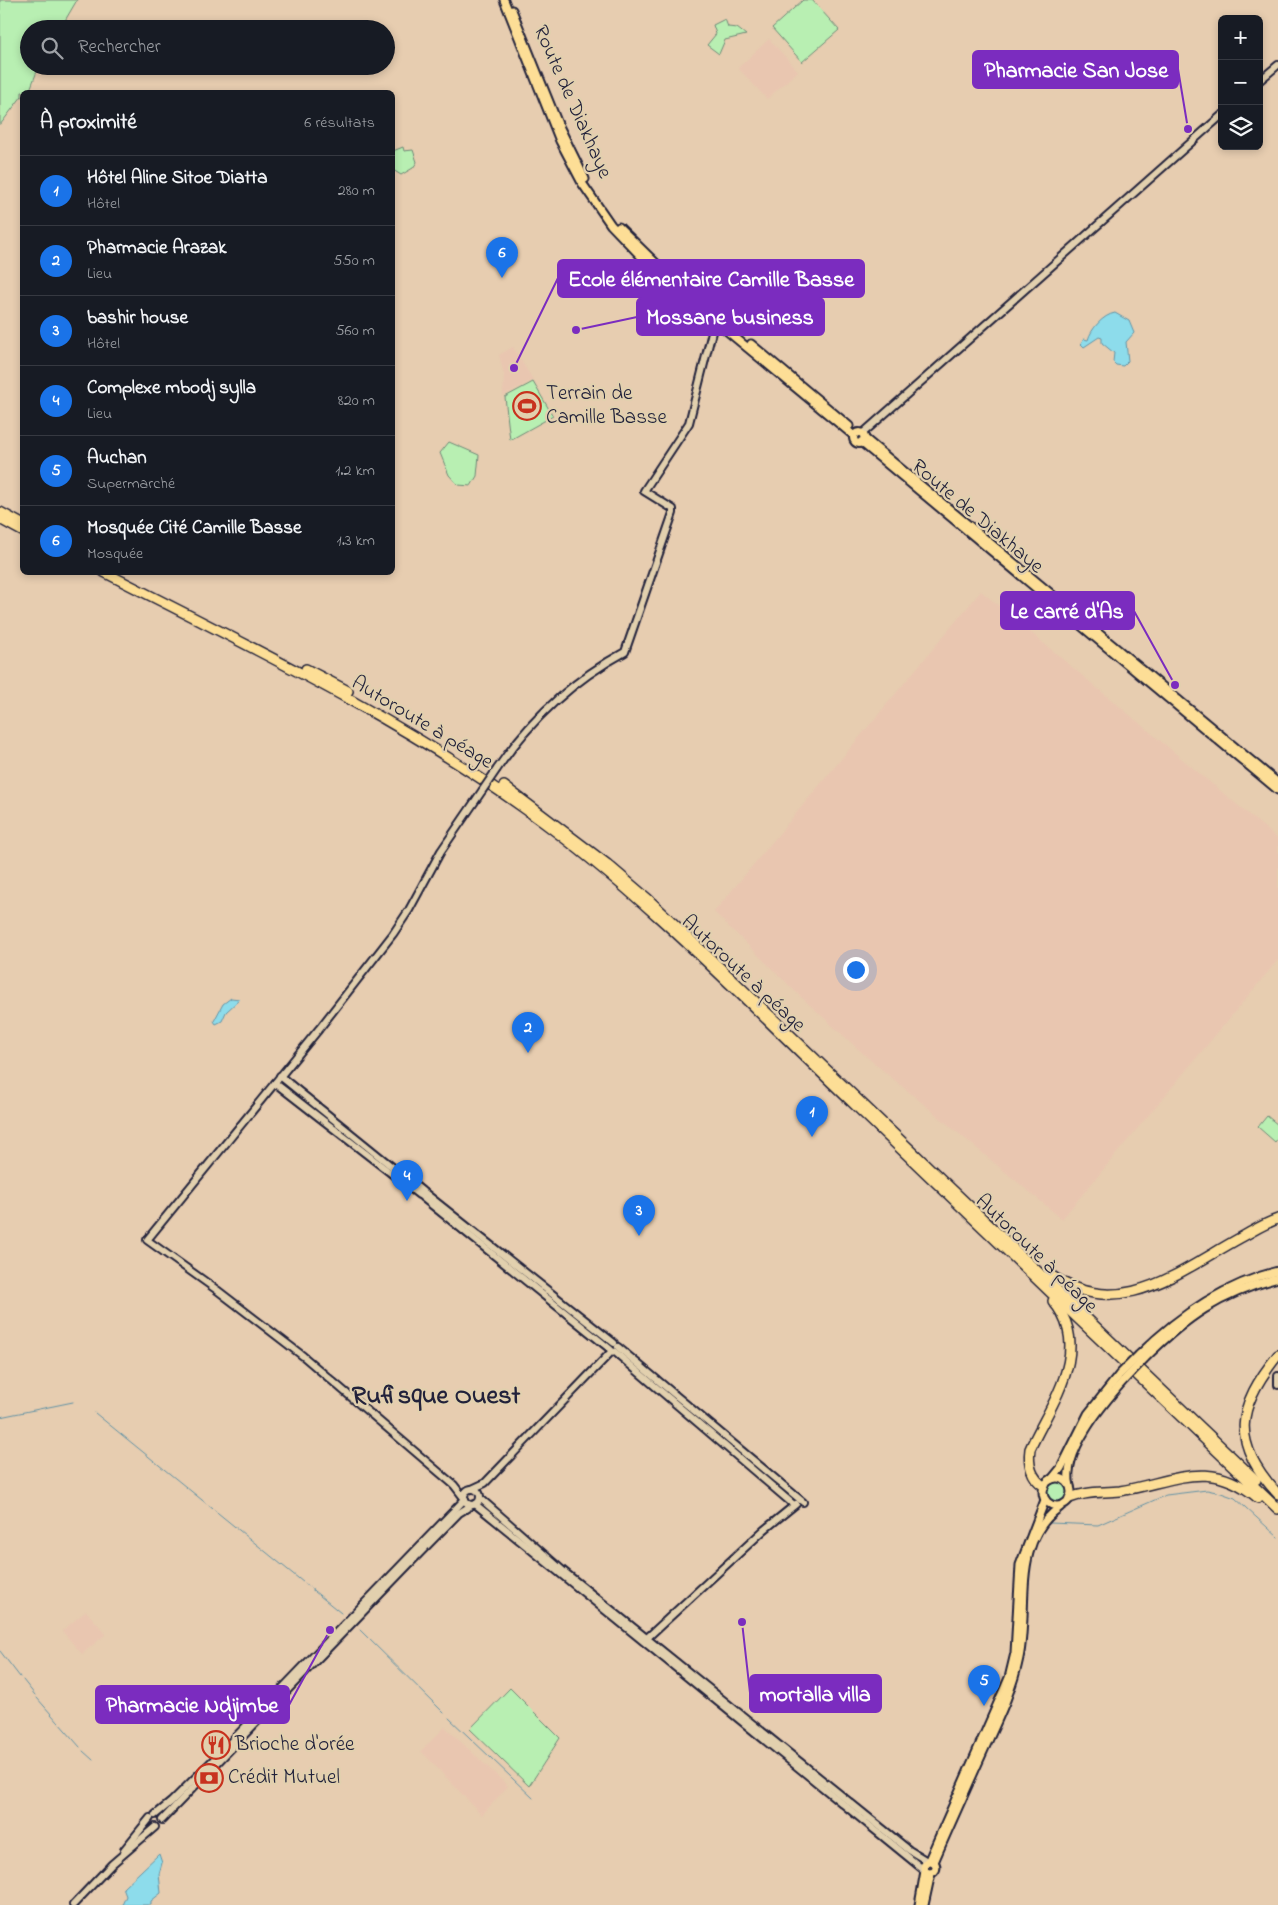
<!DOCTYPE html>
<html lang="fr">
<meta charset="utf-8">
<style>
body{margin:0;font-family:"Indie Flower",sans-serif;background:#20242c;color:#f1f3f6}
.controls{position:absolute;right:15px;top:15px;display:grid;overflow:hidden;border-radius:8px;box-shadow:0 2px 8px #0003}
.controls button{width:45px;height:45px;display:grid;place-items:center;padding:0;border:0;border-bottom:1px solid #363941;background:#171b24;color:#f1f3f6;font:25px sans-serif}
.you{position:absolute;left:855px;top:969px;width:18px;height:18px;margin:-12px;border:4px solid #fff;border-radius:50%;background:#1a73e8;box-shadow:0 0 0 8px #1a73e833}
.badge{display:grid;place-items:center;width:32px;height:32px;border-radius:50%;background:#1a73e8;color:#fff;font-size:16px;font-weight:700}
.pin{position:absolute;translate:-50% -41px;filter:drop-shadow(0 1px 2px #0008)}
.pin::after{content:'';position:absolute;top:26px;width:18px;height:15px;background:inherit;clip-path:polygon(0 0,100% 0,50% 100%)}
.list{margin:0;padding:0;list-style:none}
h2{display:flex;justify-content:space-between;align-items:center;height:65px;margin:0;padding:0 20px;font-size:21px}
h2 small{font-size:16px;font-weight:400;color:#9ea1a6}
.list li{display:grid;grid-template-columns:32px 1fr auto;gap:15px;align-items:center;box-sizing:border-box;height:70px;padding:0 20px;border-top:1px solid #363941}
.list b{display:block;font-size:19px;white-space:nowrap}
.list p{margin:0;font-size:16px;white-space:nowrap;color:#9ea1a6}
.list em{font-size:16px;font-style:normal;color:#9ea1a6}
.icon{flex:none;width:28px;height:28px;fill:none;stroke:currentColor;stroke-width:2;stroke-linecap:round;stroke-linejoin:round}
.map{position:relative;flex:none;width:1278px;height:1905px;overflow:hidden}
.search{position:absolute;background:#171b24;box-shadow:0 2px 8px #0003;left:20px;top:20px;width:375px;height:55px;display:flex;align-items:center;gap:12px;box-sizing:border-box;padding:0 18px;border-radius:28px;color:#9ea1a6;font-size:19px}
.panel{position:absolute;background:#171b24;box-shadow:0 2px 8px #0003;left:20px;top:90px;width:375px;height:485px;border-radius:8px}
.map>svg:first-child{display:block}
</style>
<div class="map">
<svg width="1278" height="1905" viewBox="0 0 1278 1905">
<rect width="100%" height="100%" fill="#e7cdb0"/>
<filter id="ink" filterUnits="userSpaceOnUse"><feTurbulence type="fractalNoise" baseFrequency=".02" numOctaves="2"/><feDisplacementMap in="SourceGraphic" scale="10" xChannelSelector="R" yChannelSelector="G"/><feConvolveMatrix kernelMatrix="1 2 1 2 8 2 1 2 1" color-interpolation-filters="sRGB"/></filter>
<g filter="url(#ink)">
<g fill="#e9c6b0">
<polygon points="769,39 798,71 767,99 738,68"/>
<polygon points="513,347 533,380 503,396 504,375 499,355"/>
<polygon points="981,591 1278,839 1278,960 1062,1219 868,1058 799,995 714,912"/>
<polygon points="86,1611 106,1634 82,1654 62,1631"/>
<polygon points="445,1727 508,1786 482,1815 421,1751"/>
</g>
<g fill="#b8efb2" stroke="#6d8876">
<polygon points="0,0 77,0 60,29 29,29 29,66 39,66 31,87 26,92 22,92 22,96 0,125"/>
<polygon points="803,0 812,0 839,30 802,62 772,28"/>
<polygon points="725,19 728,27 737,28 746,35 725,40 719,54 707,45 716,34 713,25"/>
<polygon points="403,147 404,151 413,150 417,162 413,168 401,175 393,170 393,151"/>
<polygon points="533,382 553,416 510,440 505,397"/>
<polygon points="449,442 479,455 477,476 471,486 458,485 449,475 440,453"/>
<polygon points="1267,1116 1278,1125 1278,1138 1275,1142 1258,1127"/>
<circle cx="1057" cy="1493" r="12"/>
<polygon points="510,1688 560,1738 529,1786 470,1729"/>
</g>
<g fill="#8ddceb" stroke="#6292a5">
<path d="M1115,313L1129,321L1134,333L1126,342L1128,361L1123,366L1116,365L1113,362L1114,353L1102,343V338L1099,337L1084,347L1081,344L1084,339L1088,340C1091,329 1103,315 1115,313Z"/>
<polygon points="231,998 240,999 226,1012 222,1021 216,1024 214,1021 223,1004"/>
<polygon points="159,1854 162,1863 159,1874 161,1893 151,1901 151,1905 122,1905 126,1896 123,1888"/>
</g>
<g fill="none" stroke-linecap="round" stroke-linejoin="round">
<g stroke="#6292a5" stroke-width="1">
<polyline points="95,1413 341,1613"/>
<polyline points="0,1417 73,1402"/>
<polyline points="1050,1523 1098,1525 1166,1495 1207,1490 1221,1493 1235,1498 1278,1537"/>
<polyline points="360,1630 444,1713"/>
<polyline points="0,1651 20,1677"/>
<polyline points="23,1680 35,1695"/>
<polyline points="37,1698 80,1747"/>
<polyline points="449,1718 533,1798"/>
<polyline points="83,1751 93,1760"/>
</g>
<defs>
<g id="secondary">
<polyline points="1259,81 1278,65"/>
<polyline points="862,434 1222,115"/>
<path d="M497,769C530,720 573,680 625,652L673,513V509L644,491L689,423L715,320"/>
<polyline points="280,1076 422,1191"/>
<polyline points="275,1083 419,1195"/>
<polyline points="425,1193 614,1343"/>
<polyline points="422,1197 610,1349"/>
<polyline points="618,1347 803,1502"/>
<polyline points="615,1352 794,1505"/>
<polyline points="1278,1376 1278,1385"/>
<circle cx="472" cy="1497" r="8"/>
<polyline points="472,1489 485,1483 612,1351"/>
<polyline points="464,1498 454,1485 303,1356 217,1290 147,1240 319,1029 393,934 409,910 441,851 482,791"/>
<polyline points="480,1498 562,1570 909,1850 927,1861"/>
<polyline points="475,1504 924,1870"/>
<polyline points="647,1638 764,1530 796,1504"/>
<polyline points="155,1815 171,1802 216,1757 465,1499"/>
<polyline points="162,1820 416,1557 459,1513 472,1505"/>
<polyline points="124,1850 150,1818"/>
<polyline points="73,1905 112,1864 155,1827"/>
</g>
<g id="primary">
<polyline points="504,0 560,141 582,183 611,225 657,273 853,435"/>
<polyline points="512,10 558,124 585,179"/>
<polyline points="619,227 670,277"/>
<polyline points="751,344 849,426"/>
<circle cx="859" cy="438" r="5.5"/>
<polyline points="864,438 1278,783"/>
<polyline points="861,442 1278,790"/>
<path d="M1139,1355C1179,1315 1223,1285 1278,1271"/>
<path d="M1144,1359C1186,1317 1219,1294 1278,1278"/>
<circle cx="1057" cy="1492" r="14"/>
<polyline points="1052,1479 1061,1468 1088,1414 1120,1374"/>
<path d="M1070,1486C1061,1453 1103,1404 1124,1380"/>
<polyline points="929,1860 1009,1678 1015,1653 1020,1565 1045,1500"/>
<circle cx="930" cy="1867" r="6"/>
<path d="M934,1862C950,1825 966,1790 982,1754C996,1723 1012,1692 1019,1658C1030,1606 1010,1543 1060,1507"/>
<polyline points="919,1905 925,1871"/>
<polyline points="924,1905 931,1873"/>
</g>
<g id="highway">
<polyline points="0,512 22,524"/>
<polyline points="0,519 22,531"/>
<path d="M104,572C248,646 396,716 528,811C647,896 749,1004 855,1105C995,1240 1137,1375 1278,1509"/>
<polyline points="306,669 348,691"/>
<polyline points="504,786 607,864 648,899 1256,1480"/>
<path d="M1049,1274C1119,1323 1178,1272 1240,1238C1253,1231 1265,1223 1278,1219"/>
<path d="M1278,1355C1236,1407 1230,1443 1278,1494"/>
<path d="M1044,1486C1031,1478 1028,1463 1030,1449C1051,1403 1094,1349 1053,1301"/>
<path d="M1070,1498C1086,1491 1103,1493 1120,1491C1174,1482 1209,1457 1258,1498"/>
</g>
</defs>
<use href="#secondary" stroke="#22223b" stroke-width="10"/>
<use href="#primary" stroke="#22223b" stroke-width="11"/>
<use href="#highway" stroke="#22223b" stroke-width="12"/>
<use href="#secondary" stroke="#e2d0ae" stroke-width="6"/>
<use href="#primary" stroke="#fdde96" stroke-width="7"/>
<use href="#highway" stroke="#fdde96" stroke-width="9"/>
<defs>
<polyline id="secondary-bridge" points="482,791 497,769"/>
<g id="primary-bridge">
<polyline points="1120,1374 1139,1355"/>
<polyline points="1124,1380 1144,1359"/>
</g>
</defs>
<use href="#secondary-bridge" stroke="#22223b" stroke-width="10" stroke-linecap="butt"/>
<use href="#primary-bridge" stroke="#22223b" stroke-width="11" stroke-linecap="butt"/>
<use href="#secondary-bridge" stroke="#e2d0ae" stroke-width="6"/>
<use href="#primary-bridge" stroke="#fdde96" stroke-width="7"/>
</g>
</g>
<defs>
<symbol id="stadium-ring" viewBox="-11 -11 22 22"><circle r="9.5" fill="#e2d0ae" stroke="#c8321e" stroke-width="1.5"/><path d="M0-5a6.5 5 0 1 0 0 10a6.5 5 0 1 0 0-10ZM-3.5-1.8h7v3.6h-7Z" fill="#c8321e"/></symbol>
<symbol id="restaurant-ring" viewBox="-11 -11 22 22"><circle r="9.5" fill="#e2d0ae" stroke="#c8321e" stroke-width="1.5"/><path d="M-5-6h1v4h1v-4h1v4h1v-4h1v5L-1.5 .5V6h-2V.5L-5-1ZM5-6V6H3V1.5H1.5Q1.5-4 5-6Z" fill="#c8321e"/></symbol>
<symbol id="bank-ring" viewBox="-11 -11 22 22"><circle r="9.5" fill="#e2d0ae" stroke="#c8321e" stroke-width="1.5"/><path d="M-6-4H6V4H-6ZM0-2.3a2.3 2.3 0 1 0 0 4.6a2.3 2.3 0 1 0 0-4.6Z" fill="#c8321e"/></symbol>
</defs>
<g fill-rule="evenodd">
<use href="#stadium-ring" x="511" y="390" width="32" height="32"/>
<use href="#restaurant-ring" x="200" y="1729" width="32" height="32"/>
<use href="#bank-ring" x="193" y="1762" width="32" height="32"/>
</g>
<g text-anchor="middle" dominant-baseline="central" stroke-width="4.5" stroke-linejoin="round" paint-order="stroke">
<g font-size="21" fill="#22223b" stroke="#e2d0ae">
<text transform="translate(572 102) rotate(66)">Route de Diakhaye</text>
<text transform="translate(977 517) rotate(40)">Route de Diakhaye</text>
<text transform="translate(422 723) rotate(31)">Autoroute à péage</text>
<text transform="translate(743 974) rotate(43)">Autoroute à péage</text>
<text transform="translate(1036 1254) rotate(44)">Autoroute à péage</text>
</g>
<g font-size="21" fill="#22223b" stroke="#e2d0ae" text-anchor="start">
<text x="546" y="394">Terrain de<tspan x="546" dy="24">Camille Basse</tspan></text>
<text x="235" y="1745">Brioche d'orée</text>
<text x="228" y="1778">Crédit Mutuel</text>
</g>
<g font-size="26" font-weight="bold" fill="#22223b" stroke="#e2d0ae">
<text x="436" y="1397">Rufisque Ouest</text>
</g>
</g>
<path fill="none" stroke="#7b2cbf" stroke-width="2" d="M1188 129L1178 69M514 368L558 278M576 330L637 317M1175 685L1134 611M742 1622L750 1693M330 1630L289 1705"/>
<g fill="#7b2cbf" stroke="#e2d0ae" stroke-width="2">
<circle cx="1188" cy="129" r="5"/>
<circle cx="514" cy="368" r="5"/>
<circle cx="576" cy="330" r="5"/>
<circle cx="1175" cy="685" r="5"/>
<circle cx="742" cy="1622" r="5"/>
<circle cx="330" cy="1630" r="5"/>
</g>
<g fill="#7b2cbf" stroke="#7b2cbf" stroke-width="2">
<rect x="973" y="51" width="205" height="37" rx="5"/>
<rect x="558" y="260" width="306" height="37" rx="5"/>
<rect x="637" y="298" width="187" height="37" rx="5"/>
<rect x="1001" y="592" width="133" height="37" rx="5"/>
<rect x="750" y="1675" width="131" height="37" rx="5"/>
<rect x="96" y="1686" width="193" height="37" rx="5"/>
</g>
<g font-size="22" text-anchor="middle" font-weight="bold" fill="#fff">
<text x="1076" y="77">Pharmacie San Jose</text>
<text x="711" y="286">Ecole élémentaire Camille Basse</text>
<text x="730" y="324">Mossane business</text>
<text x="1067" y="618">Le carré d'As</text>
<text x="815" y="1701">mortalla villa</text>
<text x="192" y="1712">Pharmacie Ndjimbe</text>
</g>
</svg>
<div class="controls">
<button>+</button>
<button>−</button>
<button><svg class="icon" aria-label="layers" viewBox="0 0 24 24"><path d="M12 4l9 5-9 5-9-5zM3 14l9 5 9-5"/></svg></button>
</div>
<div class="you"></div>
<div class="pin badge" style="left:812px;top:1137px">1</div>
<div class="pin badge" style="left:528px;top:1053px">2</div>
<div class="pin badge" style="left:639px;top:1236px">3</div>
<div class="pin badge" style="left:407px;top:1201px">4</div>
<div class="pin badge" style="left:984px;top:1706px">5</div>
<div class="pin badge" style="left:502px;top:278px">6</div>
<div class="search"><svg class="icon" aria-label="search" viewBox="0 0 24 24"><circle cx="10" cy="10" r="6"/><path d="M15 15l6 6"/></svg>Rechercher</div>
<section class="panel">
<h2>À proximité<small>6 résultats</small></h2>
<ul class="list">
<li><span class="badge">1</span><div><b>Hôtel Aline Sitoe Diatta</b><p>Hôtel</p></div><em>280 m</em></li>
<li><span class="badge">2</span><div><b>Pharmacie Arazak</b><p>Lieu</p></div><em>550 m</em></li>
<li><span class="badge">3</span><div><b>bashir house</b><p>Hôtel</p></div><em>560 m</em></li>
<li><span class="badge">4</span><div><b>Complexe mbodj sylla</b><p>Lieu</p></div><em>820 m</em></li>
<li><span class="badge">5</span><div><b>Auchan</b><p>Supermarché</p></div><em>1.2 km</em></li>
<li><span class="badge">6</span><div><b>Mosquée Cité Camille Basse</b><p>Mosquée</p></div><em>1.3 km</em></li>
</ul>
</section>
</div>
